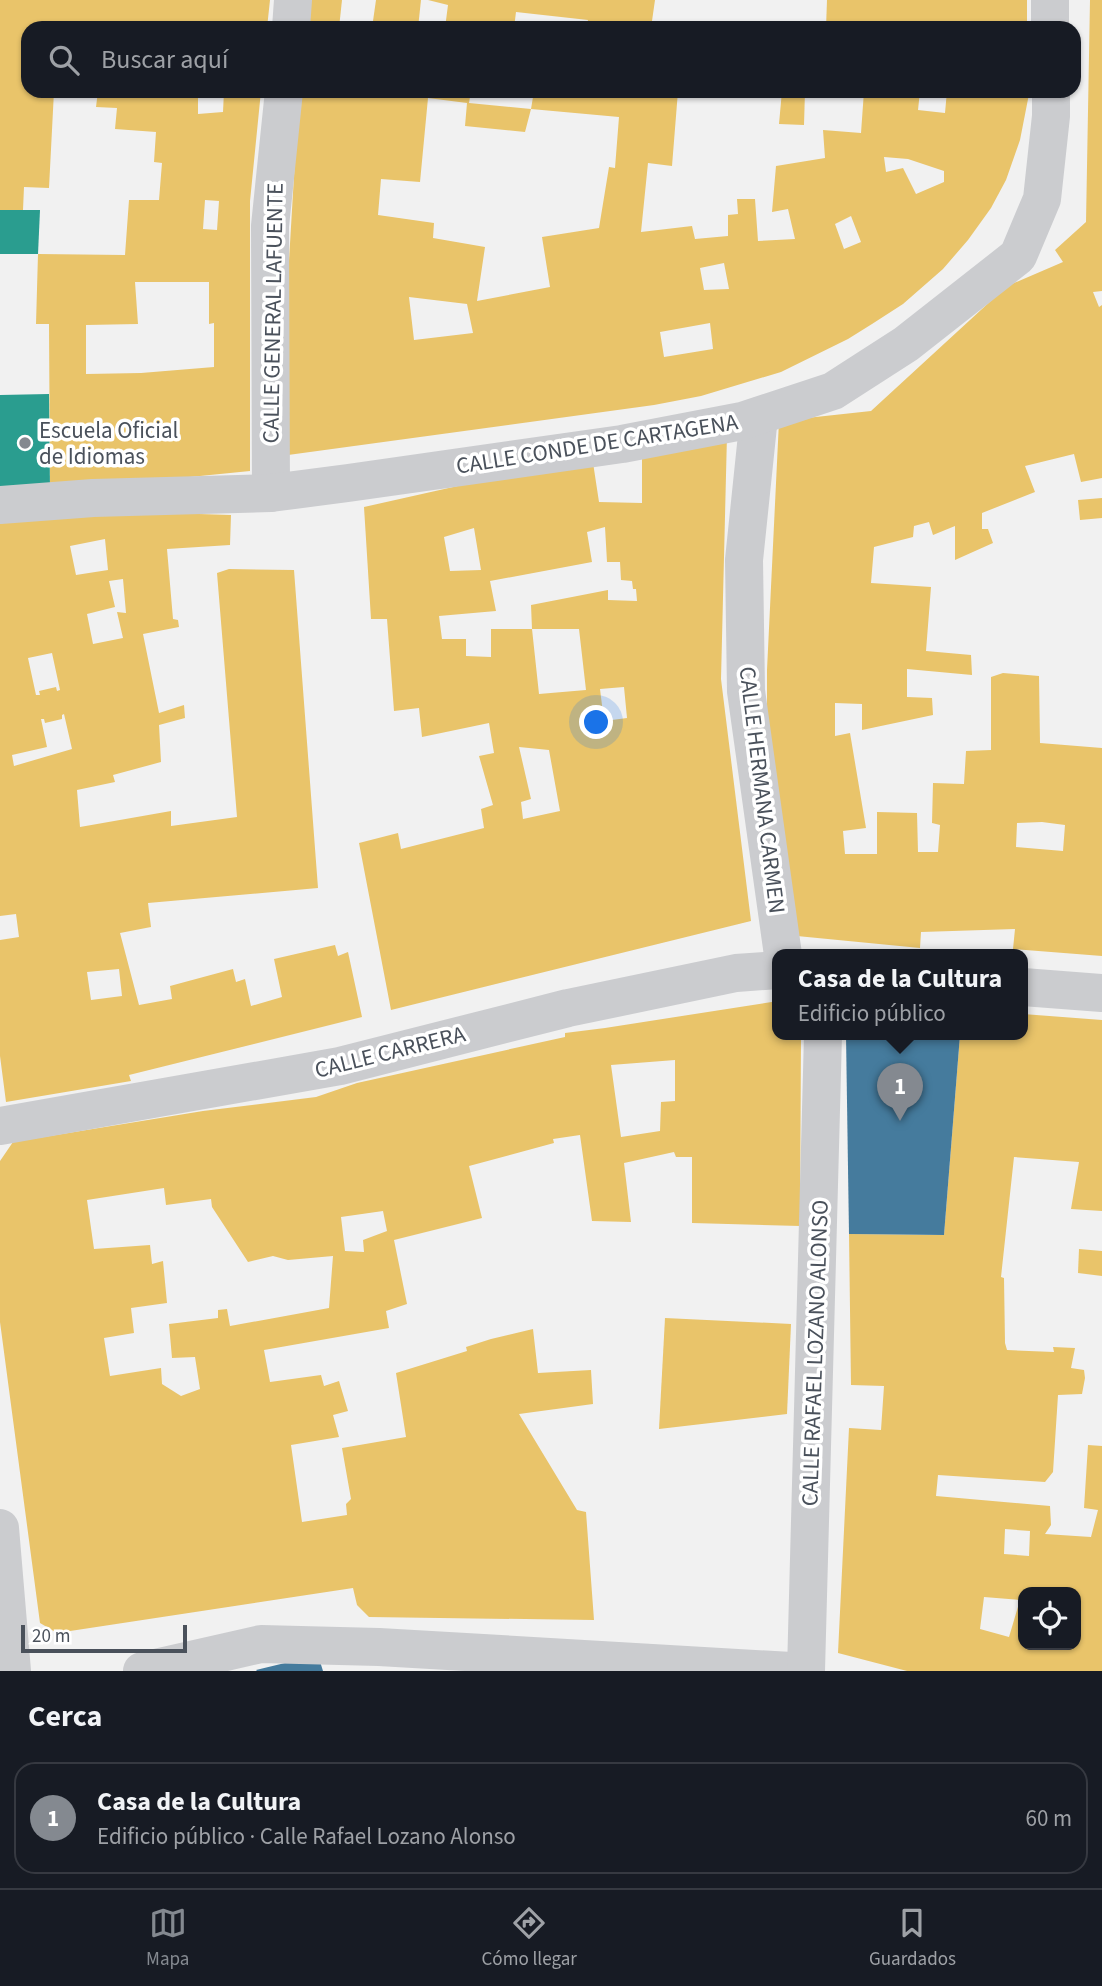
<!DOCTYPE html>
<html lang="es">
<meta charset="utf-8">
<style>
body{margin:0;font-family:"Source Sans 3",sans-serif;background:#20242c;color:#f1f3f6}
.controls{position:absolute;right:21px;bottom:21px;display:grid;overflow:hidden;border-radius:14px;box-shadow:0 2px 5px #0004}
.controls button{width:63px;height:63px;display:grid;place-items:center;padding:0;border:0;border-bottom:2px solid #363941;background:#171b24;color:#f1f3f6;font:35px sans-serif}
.scale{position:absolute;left:21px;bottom:18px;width:166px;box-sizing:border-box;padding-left:7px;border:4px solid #4a515b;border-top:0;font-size:19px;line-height:24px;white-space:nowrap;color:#4a515b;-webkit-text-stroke:5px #fff;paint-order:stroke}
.you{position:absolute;left:597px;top:723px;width:24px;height:24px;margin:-18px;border:5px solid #fff;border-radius:50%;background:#1a73e8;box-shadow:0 0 0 10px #1a73e833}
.badge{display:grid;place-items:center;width:46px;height:46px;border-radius:50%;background:#848990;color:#fff;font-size:23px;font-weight:700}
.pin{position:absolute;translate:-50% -58px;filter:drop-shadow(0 2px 4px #0008)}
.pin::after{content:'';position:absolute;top:37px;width:24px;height:21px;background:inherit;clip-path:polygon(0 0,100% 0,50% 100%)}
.popup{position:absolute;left:772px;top:949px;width:256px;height:91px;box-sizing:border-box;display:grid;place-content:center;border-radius:14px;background:#171b24;filter:drop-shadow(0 2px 5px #0005);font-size:23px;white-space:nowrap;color:#9ea1a6}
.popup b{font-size:26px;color:#f1f3f6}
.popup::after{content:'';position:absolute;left:50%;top:100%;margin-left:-14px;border:14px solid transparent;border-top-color:#171b24}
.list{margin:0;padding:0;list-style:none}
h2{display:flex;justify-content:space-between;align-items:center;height:91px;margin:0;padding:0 28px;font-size:30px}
h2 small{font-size:23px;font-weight:400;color:#9ea1a6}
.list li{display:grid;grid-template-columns:46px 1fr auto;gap:21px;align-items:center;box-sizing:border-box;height:112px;margin:0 14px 14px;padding:0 14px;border:2px solid #363941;border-radius:21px}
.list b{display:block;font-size:26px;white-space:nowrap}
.list p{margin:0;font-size:23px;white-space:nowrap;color:#9ea1a6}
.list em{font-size:23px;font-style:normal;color:#9ea1a6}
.icon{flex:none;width:38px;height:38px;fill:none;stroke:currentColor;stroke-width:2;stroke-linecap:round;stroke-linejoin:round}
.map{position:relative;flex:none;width:1102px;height:1671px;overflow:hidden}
.search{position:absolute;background:#171b24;box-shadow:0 2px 5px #0004;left:21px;right:21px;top:21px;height:77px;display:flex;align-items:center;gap:18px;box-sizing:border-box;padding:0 24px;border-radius:21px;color:#9ea1a6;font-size:26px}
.sheet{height:217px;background:#171b24}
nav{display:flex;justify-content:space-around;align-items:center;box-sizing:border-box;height:98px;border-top:2px solid #363941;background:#171b24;font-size:19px;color:#9ea1a6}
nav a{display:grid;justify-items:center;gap:4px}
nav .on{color:#848990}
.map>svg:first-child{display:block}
</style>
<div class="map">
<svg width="1102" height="1671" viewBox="0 0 1102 1671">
<rect width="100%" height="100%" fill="#f1f1f1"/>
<g fill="#e9c46a" fill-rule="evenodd">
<polygon points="0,0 270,0 267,28 28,28 28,91 54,91 49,188 24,187 23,210 0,210"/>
<polygon points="310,0 342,0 339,28 307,28"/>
<polygon points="376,0 421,0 418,28 372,28"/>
<polygon points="428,0 655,0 651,28 586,28 588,20 516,12 514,28 445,28 448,5"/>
<polygon points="827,0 1027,0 1027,28 826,28"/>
<path d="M1090,0H1102V291L1093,292L1099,307L1102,305V478L1081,482L1074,454L1025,466L1035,492L982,513V529H988L993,543L955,560V526L933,535L929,522L914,526L913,537L874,547L871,583L931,587L926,651L971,655L972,675L907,669V697L932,698L933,715L862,730V704L835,703V736L850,733L866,828L843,831L845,854H877V812L917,813L918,852H938L940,825L932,823L933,783L964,784L966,751L991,750V677L1003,673L1039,676L1040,743L1102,748V956L1013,949L1015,929L921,932L920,948L797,936L767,751V670L779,421L871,411L1007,286L1063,262L1055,250L1086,222ZM1042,822L1065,825L1063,851L1016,847L1017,823Z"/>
<path d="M98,91H198V114L223,112L224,91H261L250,201V471L50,491L49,324H36L38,254L125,255L129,200H159L162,163L154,162L156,132L115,129L117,108L96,107ZM205,200L219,201L217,230L203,229ZM135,282H209V324L214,323V367L141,373L86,374V325L138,324Z"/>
<path d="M299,91H471L469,103L531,109L534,91H678L672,166L648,163L641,232L692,226L695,239L728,236V215L738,214L737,199H755L758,241L795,239L788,209L772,212L776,166L825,158L823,130L861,133L864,91H920L918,110L945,113L947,91H1029V94L1020,140L1006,180L991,208L968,240L943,269L903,304L872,324L848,339L781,372L701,396L654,405L288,455V278ZM428,98L467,103L465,126L525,132L531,109L619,117L615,168L609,167L599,228L542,237L550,287L477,301L485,247L433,238L434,223L378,215L381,179L420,182ZM884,157L908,159L944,171V182L916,194L903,168L886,172ZM851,216L861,242L844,249L835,224ZM724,263L729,289L704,290L700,268ZM409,297L467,304L473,333L414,340ZM710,323L713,349L664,357L660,332Z"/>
<polygon points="782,91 805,91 804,125 779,124"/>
<path d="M727,435L721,679L751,921L391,1010L359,843L398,833L401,849L484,828L481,809L493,805L479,756L494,753L489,723L422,737L419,708L394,711L387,619H371L364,507L592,456L599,502L642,503V449ZM605,527L607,562H620L621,580L632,581L633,589H636L637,601L608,600V590L531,605L532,629H579L586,690L539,694L532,629H491V657L466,656V639H442L439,616L496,611L490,581L592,562L587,532ZM474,528L481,570L450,571L444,537ZM624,687L627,718L604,721L600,689ZM519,747L549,750L560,811L523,819L521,802L531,799Z"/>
<polygon points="1102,498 1102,518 1080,520 1078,500"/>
<path d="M102,511L231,515L230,545L167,549L173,619L178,620L179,627L143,634L159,713L184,705L185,718L159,725L161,762L113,775L115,782L77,790L80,827L171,811V826L237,817L217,573L229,569L294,570L318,888L148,903L151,927L120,933L139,1005L172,999L170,986L233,969L236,982L245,979L251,1006L282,997L274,959L335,945L338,956L348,952L362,1017L129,1075L131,1081L6,1102L0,1056V940L19,937L16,914L0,916V519ZM105,539L108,570L76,575L70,546ZM123,579L126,613L117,612L123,638L93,644L87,614L115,607L109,581ZM52,653L60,690L57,691L56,687L39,691L40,695H36L28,658ZM64,714L72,749L14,766L12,755L47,747L41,719H44L45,723L62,719V715ZM119,969L122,996L91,1000L87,972Z"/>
<path d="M778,1001V1035H801L800,1226L692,1223V1157H676L674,1152L624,1163L631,1222L592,1221L580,1135L553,1139L554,1143L469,1166L482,1218L394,1240L407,1304L386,1311L389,1328L264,1350L270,1382L321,1375L324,1386L339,1381L348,1411L333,1415L339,1437L291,1445L302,1522L347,1515L346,1504L351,1499L342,1448L406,1437L396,1373L467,1351L466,1347L491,1339L533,1329L538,1373L591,1370L593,1404L519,1414L577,1510L586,1512L594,1620L369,1617L357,1605L353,1588L57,1633L40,1623L0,1322V1161L13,1142L203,1111L316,1097L357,1083L565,1037V1033L605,1028ZM675,1060V1101L661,1102L660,1131L621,1137L611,1065ZM164,1188L166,1205L211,1199L212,1207L248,1262L273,1256L288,1260L333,1256L329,1308L230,1326L227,1309L218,1310V1318L169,1324L172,1358L195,1357L200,1389L181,1396L162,1384L161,1368L110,1376L104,1338L134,1333L131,1308L167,1303L163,1261L152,1264L150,1245L94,1249L87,1200ZM383,1211L387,1231L363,1240L364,1252L345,1251L341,1217Z"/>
<path d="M1023,1014L1102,1020V1211L1071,1209L1079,1162L1014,1157L1001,1277L1004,1278L1005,1343L1007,1350L1054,1352L1053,1347L1075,1348L1071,1368L1084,1370L1085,1378L1082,1394L1058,1395L1053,1472L1045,1482L938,1475L936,1496L1050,1506L1051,1525L1045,1534L1091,1537L1098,1510L1084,1508L1088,1445L1102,1446V1671H907L838,1653L849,1428L881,1430L884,1386L851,1385L849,1234L944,1235L960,1035H1023ZM1005,1529L1030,1531L1029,1556L1004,1554ZM1023,1592H1076V1645H1023ZM984,1597L1020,1600L1009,1637L980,1629Z"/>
<polygon points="1079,1249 1102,1251 1102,1276 1078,1273"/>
<polygon points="665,1318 791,1324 787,1414 659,1429"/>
</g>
<g fill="#2a9d8f">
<polygon points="0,210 40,210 38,254 0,254"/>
<polygon points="49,394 50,491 0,495 0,395"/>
</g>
<g fill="#457b9d">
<polygon points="846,1035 960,1035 944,1235 849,1234"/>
<polygon points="318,1655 323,1671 257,1671 256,1670"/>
</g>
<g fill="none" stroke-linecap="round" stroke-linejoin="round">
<g stroke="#cbcccf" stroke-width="38">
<polyline points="1050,0 1050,28"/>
<polyline points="291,28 293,0"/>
<polyline points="759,416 744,560 746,691 783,955"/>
<polyline points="271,493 270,226 284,91"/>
<polyline points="0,505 93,498 271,493 348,483 622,444 742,421 833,391 906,344 1018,256 1042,199 1051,116 1051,91"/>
<polyline points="1023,987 1102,993"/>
<polyline points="0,1126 340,1066 568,1008 736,973 778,970"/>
<polyline points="0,1528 12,1671"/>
<polyline points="142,1671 261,1644 379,1647 791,1671"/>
<polyline points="806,1671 823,1035"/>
</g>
</g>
<circle fill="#848990" stroke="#fff" stroke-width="2.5" cx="25" cy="443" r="7"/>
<g text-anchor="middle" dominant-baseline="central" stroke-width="7" stroke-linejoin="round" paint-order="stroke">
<g font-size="23" fill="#4a515b" stroke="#fff">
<text transform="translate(273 313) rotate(-89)">CALLE GENERAL LAFUENTE</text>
<text transform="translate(597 444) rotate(-9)">CALLE CONDE DE CARTAGENA</text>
<text transform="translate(762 790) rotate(83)">CALLE HERMANA CARMEN</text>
<text transform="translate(390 1052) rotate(-14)">CALLE CARRERA</text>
<text transform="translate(815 1353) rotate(-88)">CALLE RAFAEL LOZANO ALONSO</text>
</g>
<g font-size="23" fill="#4a515b" stroke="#fff" text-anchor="start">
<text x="39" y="430">Escuela Oficial<tspan x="39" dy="26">de Idiomas</tspan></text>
</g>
</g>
</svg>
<div class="controls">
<button><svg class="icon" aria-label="locate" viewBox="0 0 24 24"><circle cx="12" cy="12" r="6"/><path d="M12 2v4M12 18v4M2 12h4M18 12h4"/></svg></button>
</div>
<div class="scale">20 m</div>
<div class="you"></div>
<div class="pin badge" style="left:900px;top:1121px">1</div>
<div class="popup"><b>Casa de la Cultura</b>Edificio público</div>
<div class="search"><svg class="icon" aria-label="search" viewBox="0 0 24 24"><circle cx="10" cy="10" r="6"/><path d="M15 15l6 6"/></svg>Buscar aquí</div>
</div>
<section class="sheet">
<h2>Cerca<small></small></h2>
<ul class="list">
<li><span class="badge">1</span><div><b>Casa de la Cultura</b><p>Edificio público · Calle Rafael Lozano Alonso</p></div><em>60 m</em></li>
</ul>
</section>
<nav>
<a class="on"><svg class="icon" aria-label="map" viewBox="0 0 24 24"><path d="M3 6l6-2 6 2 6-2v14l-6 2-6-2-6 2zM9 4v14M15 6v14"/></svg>Mapa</a>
<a><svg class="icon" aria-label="directions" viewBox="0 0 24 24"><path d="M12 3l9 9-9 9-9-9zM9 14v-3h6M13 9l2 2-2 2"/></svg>Cómo llegar</a>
<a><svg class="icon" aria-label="saved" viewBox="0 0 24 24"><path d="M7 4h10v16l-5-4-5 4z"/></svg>Guardados</a>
</nav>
